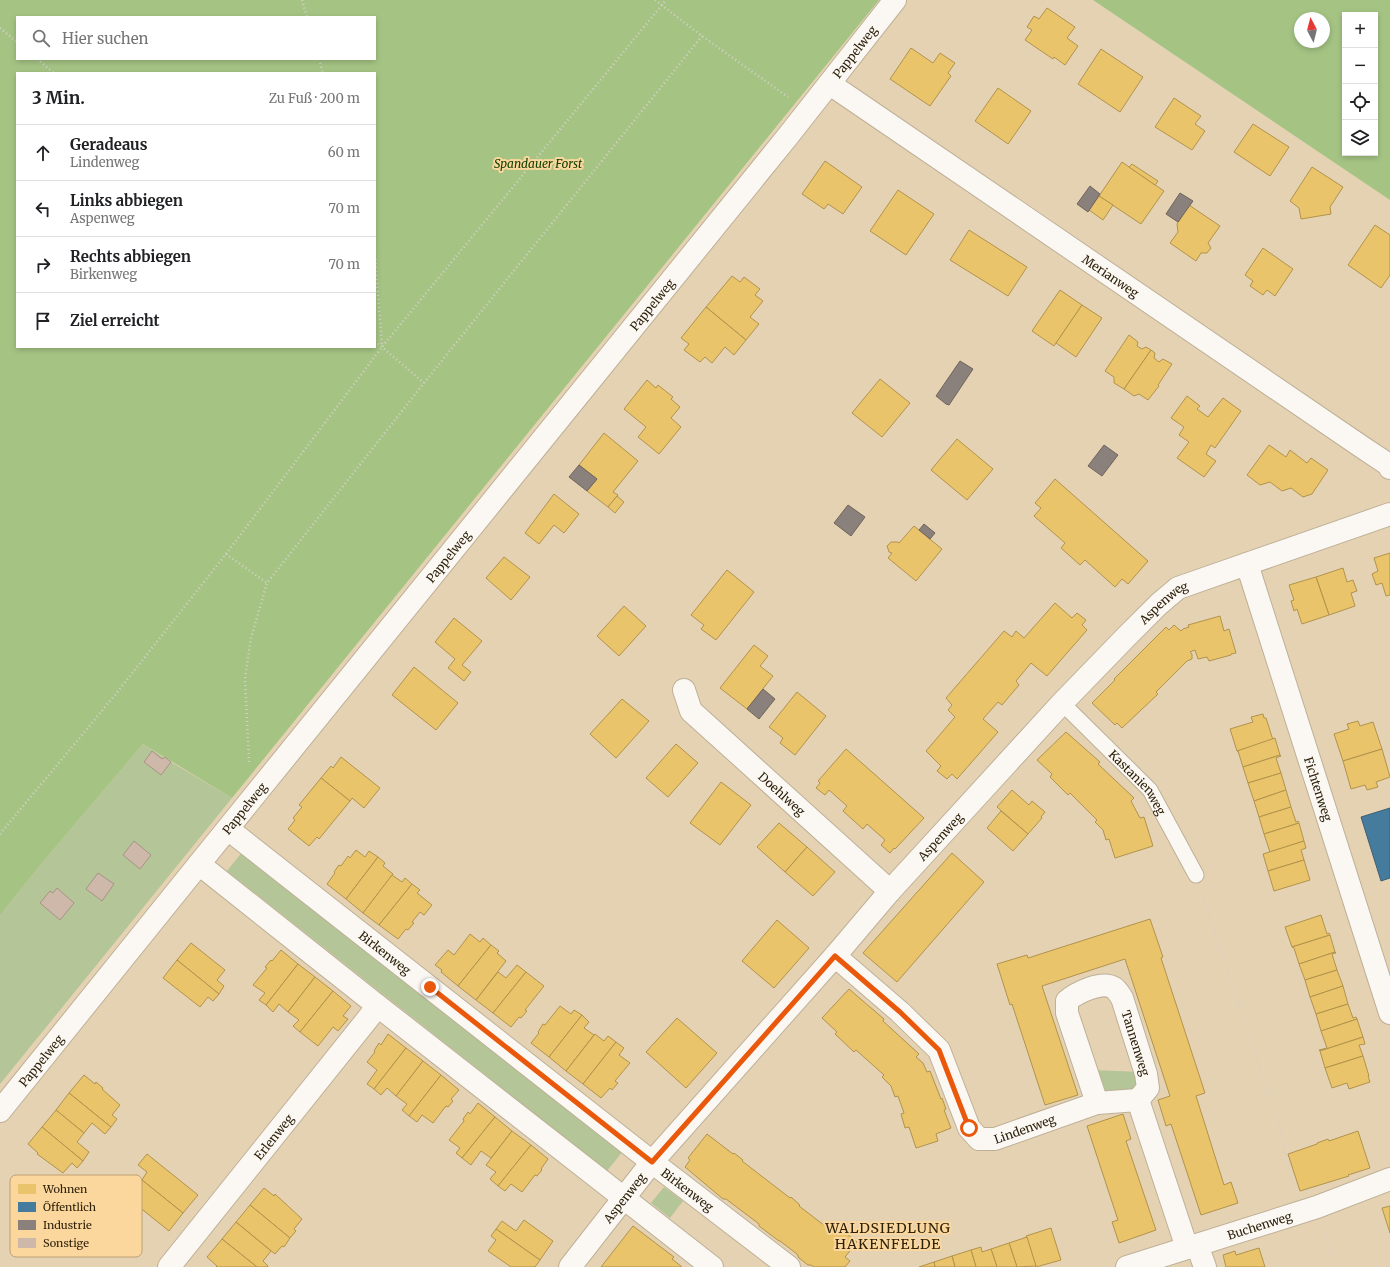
<!DOCTYPE html>
<html lang="de">
<meta charset="utf-8">
<style>
body{margin:0;font-family:Merriweather,serif;background:#f6f6f6;color:#202124}
.controls{position:absolute;right:12px;top:12px;display:grid;overflow:hidden;border-radius:0px;box-shadow:0 2px 6px #0003}
.controls button{width:36px;height:36px;display:grid;place-items:center;padding:0;border:0;border-bottom:1px solid #e0e0e0;background:#fff;color:#202124;font:20px sans-serif}
.compass{position:absolute;left:1294px;top:12px;width:36px;height:36px;border-radius:50%;background:#fff;box-shadow:0 2px 6px #0003;rotate:353deg}
.stop{position:absolute;width:12px;height:12px;margin:-9px;border:3px solid #ea580c;border-radius:50%;background:#fff}
.stop.end{background:#ea580c;border-color:#fff;box-shadow:0 1px 4px #0008}
.list{margin:0;padding:0;list-style:none}
h2{display:flex;justify-content:space-between;align-items:center;height:52px;margin:0;padding:0 16px;font-size:17px}
h2 small{font-size:13px;font-weight:400;color:#757577}
.list li{display:grid;grid-template-columns:26px 1fr auto;gap:12px;align-items:center;box-sizing:border-box;height:56px;padding:0 16px;border-top:1px solid #e0e0e0}
.list b{display:block;font-size:15px;white-space:nowrap}
.list p{margin:0;font-size:13px;white-space:nowrap;color:#757577}
.list em{font-size:13px;font-style:normal;color:#757577}
.icon{flex:none;width:22px;height:22px;fill:none;stroke:currentColor;stroke-width:2;stroke-linecap:round;stroke-linejoin:round}
.map{position:relative;flex:none;width:1390px;height:1267px;overflow:hidden}
.search{position:absolute;background:#fff;box-shadow:0 2px 6px #0003;left:16px;top:16px;width:360px;height:44px;display:flex;align-items:center;gap:10px;box-sizing:border-box;padding:0 14px;border-radius:0px;color:#757577;font-size:15px}
.panel{position:absolute;background:#fff;box-shadow:0 2px 6px #0003;left:16px;top:72px;width:360px;height:276px;border-radius:0px}
.map>svg:first-child{display:block}
</style>
<div class="map">
<svg width="1390" height="1267" viewBox="0 0 1390 1267">
<rect width="100%" height="100%" fill="#e5d2b3"/>
<g fill="#b4c598">
<polygon points="143,744 171,762 232,798 0,1084 0,915 42,863"/>
<polygon points="243,851 623,1151 607,1171 227,871"/>
<polygon points="1092,1070 1141,1072 1145,1088 1102,1095"/>
<polygon points="664,1187 683,1201 670,1218 651,1203"/>
</g>
<g fill="#a5c484" fill-rule="evenodd">
<path d="M0,0H879L232,798L143,744L42,863L0,915ZM17,17H375V59H17ZM17,73H375V347H17Z"/>
<path d="M1093,0H1390V200ZM1345,15H1375V153H1345ZM1300,18H1324V42H1300Z"/>
</g>
<g fill="#e9c46a" stroke="#b1934d">
<polygon points="1047,8 1075,27 1067,38 1078,46 1065,65 1054,57 1053,59 1025,40 1032,30 1027,27 1034,16 1039,19"/>
<polygon points="911,48 933,63 940,53 955,63 948,73 951,76 930,106 890,79"/>
<polygon points="1101,49 1143,77 1120,112 1078,84"/>
<polygon points="998,88 1031,111 1008,144 975,121"/>
<polygon points="1174,98 1201,116 1195,124 1205,131 1192,150 1155,127"/>
<polygon points="1253,124 1289,147 1270,176 1234,152"/>
<polygon points="825,161 862,187 843,214 828,204 824,209 802,194"/>
<polygon points="1122,162 1164,191 1141,224 1099,196"/>
<polygon points="1132,164 1158,181 1155,185 1129,167"/>
<polygon points="1312,167 1343,187 1330,207 1331,214 1301,219 1299,208 1290,201"/>
<polygon points="898,190 934,214 906,255 870,231"/>
<polygon points="1099,196 1113,205 1103,220 1089,210"/>
<polygon points="1189,205 1220,226 1208,243 1211,248 1207,253 1201,253 1196,261 1170,243 1178,232 1177,224"/>
<polygon points="1375,225 1390,235 1390,275 1381,288 1348,265"/>
<polygon points="969,230 1027,267 1008,296 950,260"/>
<polygon points="1263,248 1293,269 1275,296 1267,290 1263,295 1250,286 1253,281 1245,275"/>
<polygon points="732,276 740,282 744,277 760,289 755,295 763,301 750,317 759,324 746,340 706,307"/>
<polygon points="1060,290 1082,305 1054,346 1032,331"/>
<polygon points="1082,305 1102,318 1076,357 1056,343"/>
<polygon points="706,307 746,340 734,355 725,347 712,363 705,357 700,362 684,350 689,344 681,338"/>
<polygon points="1129,335 1138,342 1137,346 1142,349 1146,347 1151,350 1124,389 1114,383 1114,377 1105,371"/>
<polygon points="1151,350 1155,353 1154,358 1159,362 1163,359 1172,364 1158,385 1159,386 1148,400 1139,394 1134,396 1124,389"/>
<polygon points="880,379 910,403 882,437 852,413"/>
<polygon points="647,380 656,388 658,385 673,397 671,399 680,407 671,418 681,427 659,454 638,437 646,427 624,409"/>
<polygon points="1187,396 1200,406 1197,409 1208,417 1223,398 1241,411 1215,448 1211,445 1206,454 1216,461 1204,477 1177,458 1189,442 1179,435 1184,427 1171,418"/>
<polygon points="604,433 638,461 613,492 618,495 608,507 587,491 597,479 579,465"/>
<polygon points="957,439 993,469 967,500 931,470"/>
<polygon points="1269,445 1286,457 1290,450 1307,463 1311,458 1328,470 1312,494 1303,497 1291,488 1282,491 1270,482 1260,485 1247,475"/>
<polygon points="1055,479 1148,561 1128,584 1122,579 1115,587 1085,560 1080,565 1061,548 1065,543 1034,516 1041,508 1035,503"/>
<polygon points="554,494 579,514 564,533 554,525 539,544 525,533"/>
<polygon points="617,496 624,502 615,513 608,507"/>
<polygon points="914,526 942,549 916,581 888,558 892,553 889,552 887,546 891,542 898,542 899,543"/>
<polygon points="1390,553 1390,595 1386,596 1382,583 1376,585 1372,574 1378,571 1374,558"/>
<polygon points="504,557 530,577 511,600 486,578"/>
<polygon points="1343,568 1347,582 1353,580 1357,591 1351,593 1355,606 1329,615 1316,577"/>
<polygon points="727,570 754,592 716,640 701,629 704,625 691,615"/>
<polygon points="1316,577 1329,615 1302,624 1297,609 1294,611 1291,601 1294,600 1289,585"/>
<polygon points="1055,603 1072,618 1077,613 1086,620 1082,625 1087,630 1047,676 1031,663 1016,681 1019,685 1002,705 998,702 983,719 998,732 957,779 952,774 947,779 937,771 941,766 926,751 955,717 948,710 952,705 946,698 1004,631 1012,637 1016,631 1024,638"/>
<polygon points="624,606 646,626 619,656 597,636"/>
<polygon points="1220,616 1224,631 1229,629 1236,653 1231,654 1231,655 1209,661 1207,657 1198,659 1195,650 1190,652 1192,654 1192,659 1187,661 1156,692 1158,694 1122,728 1117,723 1115,725 1092,703 1115,680 1114,679 1166,627 1169,630 1174,625 1181,631 1183,629 1189,627 1188,625"/>
<polygon points="454,618 482,641 462,665 471,672 464,681 448,668 455,659 435,642"/>
<polygon points="754,645 768,656 760,666 773,676 747,709 720,688"/>
<polygon points="414,667 458,703 436,730 392,695"/>
<polygon points="797,692 826,716 795,755 780,743 783,738 769,727"/>
<polygon points="622,699 649,721 616,758 590,734"/>
<polygon points="1263,714 1264,718 1266,718 1273,740 1237,751 1230,729 1253,722 1251,717"/>
<polygon points="1358,721 1360,726 1373,722 1382,749 1343,761 1334,734 1349,729 1347,724"/>
<polygon points="1066,732 1100,762 1098,764 1134,798 1131,801 1140,818 1144,817 1153,846 1115,858 1109,839 1106,840 1103,830 1095,822 1097,820 1070,793 1068,795 1050,777 1052,774 1037,760"/>
<polygon points="1275,738 1280,755 1243,767 1238,751 1237,751"/>
<polygon points="676,744 698,763 668,797 646,778"/>
<polygon points="846,749 924,818 895,849 894,848 890,853 881,845 885,840 867,824 863,829 843,811 847,806 829,790 825,795 816,788 820,783 818,781"/>
<polygon points="1382,749 1390,777 1376,782 1378,787 1367,790 1365,785 1351,789 1343,761"/>
<polygon points="1280,755 1281,756 1276,758 1281,773 1248,783 1243,767"/>
<polygon points="341,757 380,788 364,808 352,798 350,801 321,778 331,766 333,768"/>
<polygon points="1281,773 1286,790 1254,801 1248,783"/>
<polygon points="321,778 350,801 319,839 317,837 309,846 288,829 295,820 293,818 302,807 299,805"/>
<polygon points="721,782 751,805 720,845 690,823"/>
<polygon points="1012,790 1029,805 1032,801 1045,812 1041,817 1042,818 1028,834 997,807"/>
<polygon points="1286,790 1291,807 1259,817 1254,801"/>
<polygon points="1291,807 1296,822 1298,821 1299,823 1264,834 1259,817"/>
<polygon points="1001,811 1028,834 1013,851 987,828"/>
<polygon points="779,823 807,847 785,872 757,847"/>
<polygon points="1299,823 1304,841 1270,852 1264,834"/>
<polygon points="1304,841 1306,848 1301,850 1304,860 1268,871 1263,854"/>
<polygon points="807,847 835,872 813,896 785,872"/>
<polygon points="356,850 365,857 369,851 378,857 346,899 327,884 335,873 334,872 339,865 341,866 348,856 350,858"/>
<polygon points="952,853 984,882 897,982 863,953"/>
<polygon points="378,857 385,863 383,866 393,874 363,913 346,899"/>
<polygon points="1304,860 1310,880 1274,891 1268,871"/>
<polygon points="392,875 402,882 405,878 412,884 379,925 363,913"/>
<polygon points="412,884 420,890 417,893 432,905 424,915 420,912 412,922 414,923 408,930 406,929 398,939 379,925"/>
<polygon points="1321,915 1327,934 1329,933 1330,935 1292,947 1285,927"/>
<polygon points="1150,919 1163,957 1161,958 1205,1093 1196,1096 1224,1185 1231,1182 1238,1203 1201,1215 1171,1124 1166,1126 1158,1100 1170,1096 1125,959 1042,986 1078,1095 1045,1105 1012,1004 1010,1005 997,964 1027,955 1028,958"/>
<polygon points="777,920 809,948 774,988 742,961"/>
<polygon points="470,934 480,942 483,938 491,945 458,986 441,972 442,970 435,965 448,950 454,955"/>
<polygon points="1330,935 1335,952 1299,964 1294,948 1292,947"/>
<polygon points="191,943 225,970 217,980 224,986 219,994 177,960"/>
<polygon points="491,945 499,951 497,953 506,961 476,1000 458,986"/>
<polygon points="281,950 298,964 266,1005 259,1000 265,993 253,985 267,968 265,967 271,960 272,961"/>
<polygon points="1335,952 1336,953 1332,954 1337,970 1305,980 1299,964"/>
<polygon points="177,960 219,994 213,1001 208,997 200,1007 163,978"/>
<polygon points="298,964 315,977 288,1012 279,1004 273,1012 266,1005"/>
<polygon points="517,965 526,972 493,1013 476,1000 498,972 506,978"/>
<polygon points="1337,970 1343,986 1310,997 1305,980"/>
<polygon points="526,972 544,986 525,1010 527,1011 521,1018 519,1017 511,1027 493,1013"/>
<polygon points="315,977 333,991 300,1032 293,1026 299,1020 288,1012"/>
<polygon points="1343,986 1348,1004 1316,1014 1310,997"/>
<polygon points="849,989 884,1019 883,1021 919,1054 916,1057 923,1063 927,1072 930,1071 941,1099 942,1098 946,1109 944,1110 951,1128 936,1134 938,1141 916,1148 909,1127 905,1128 901,1114 904,1113 898,1096 895,1097 891,1086 882,1077 884,1075 856,1050 854,1052 835,1034 837,1032 822,1018"/>
<polygon points="333,991 351,1006 343,1016 348,1019 338,1031 333,1027 318,1046 300,1032"/>
<polygon points="1348,1004 1353,1018 1356,1017 1357,1019 1321,1031 1316,1014"/>
<polygon points="560,1006 571,1014 574,1010 582,1015 549,1057 531,1043 539,1033 538,1032 543,1024 545,1025"/>
<polygon points="582,1015 589,1022 584,1028 594,1035 566,1071 549,1057"/>
<polygon points="677,1018 717,1053 686,1088 646,1052"/>
<polygon points="1357,1019 1363,1037 1320,1051 1319,1050 1327,1048 1321,1031"/>
<polygon points="388,1034 406,1048 374,1089 367,1084 377,1070 367,1062 375,1052 374,1051 379,1043 381,1045"/>
<polygon points="595,1034 604,1041 608,1036 616,1042 583,1084 566,1071"/>
<polygon points="1363,1037 1365,1044 1359,1045 1363,1056 1325,1068 1320,1051"/>
<polygon points="616,1042 624,1048 619,1055 630,1063 615,1081 618,1083 612,1090 610,1088 601,1098 583,1084"/>
<polygon points="406,1048 423,1061 396,1096 387,1088 381,1095 374,1089"/>
<polygon points="1363,1056 1369,1076 1368,1076 1370,1082 1349,1089 1347,1083 1332,1088 1325,1068"/>
<polygon points="423,1061 441,1075 409,1116 402,1110 407,1104 396,1096"/>
<polygon points="84,1075 95,1084 96,1082 103,1088 102,1089 120,1105 112,1115 117,1119 111,1127 69,1093"/>
<polygon points="441,1075 459,1090 451,1099 453,1101 448,1107 446,1106 433,1123 422,1115 417,1122 409,1116"/>
<polygon points="69,1093 111,1127 105,1134 92,1123 84,1133 56,1110"/>
<polygon points="478,1103 495,1117 462,1158 456,1153 460,1148 449,1140 464,1121 463,1119 468,1112 470,1114"/>
<polygon points="56,1110 84,1133 77,1142 89,1152 83,1161 42,1127"/>
<polygon points="1123,1114 1131,1139 1126,1141 1156,1230 1119,1243 1112,1222 1118,1220 1087,1126"/>
<polygon points="495,1117 512,1131 491,1158 481,1151 471,1165 462,1158"/>
<polygon points="42,1127 83,1161 77,1168 72,1163 63,1173 37,1154 38,1153 28,1144"/>
<polygon points="512,1131 531,1145 498,1186 490,1179 496,1172 486,1165"/>
<polygon points="1358,1131 1370,1168 1348,1175 1349,1176 1300,1191 1288,1154 1317,1144 1317,1143 1328,1139 1329,1141"/>
<polygon points="707,1134 733,1154 734,1153 743,1160 742,1161 790,1198 791,1197 800,1205 799,1206 833,1232 837,1226 857,1242 845,1257 850,1261 845,1267 814,1267 811,1265 808,1265 799,1258 797,1254 780,1241 779,1241 759,1226 759,1224 726,1199 723,1199 685,1167 690,1160 688,1158"/>
<polygon points="531,1145 548,1159 541,1169 542,1170 537,1176 535,1175 522,1192 511,1184 505,1191 498,1186"/>
<polygon points="147,1154 198,1195 183,1213 142,1180 147,1172 138,1165"/>
<polygon points="126,1179 136,1187 142,1180 183,1213 169,1231 118,1190"/>
<polygon points="264,1188 274,1196 275,1194 302,1219 294,1229 296,1231 290,1238 250,1205"/>
<polygon points="250,1205 290,1238 284,1247 282,1246 275,1254 236,1222"/>
<polygon points="1390,1206 1390,1233 1382,1208"/>
<polygon points="524,1220 553,1241 540,1260 496,1229 502,1221 516,1231"/>
<polygon points="236,1222 271,1251 263,1261 268,1266 267,1267 257,1267 222,1239"/>
<polygon points="633,1226 674,1257 672,1259 682,1267 601,1267"/>
<polygon points="1051,1228 1061,1260 1036,1267 1026,1236"/>
<polygon points="496,1229 540,1260 535,1267 511,1267 488,1251 496,1240 491,1236"/>
<polygon points="1027,1237 1036,1266 1017,1267 1009,1243"/>
<polygon points="222,1239 257,1267 216,1267 217,1266 207,1257"/>
<polygon points="1009,1243 1017,1267 997,1267 991,1249"/>
<polygon points="981,1247 982,1252 991,1249 997,1267 976,1267 971,1250"/>
<polygon points="1259,1248 1265,1267 1226,1267 1223,1255 1235,1251 1236,1255"/>
<polygon points="971,1250 976,1267 955,1267 952,1256"/>
<polygon points="952,1256 955,1267 935,1267 934,1262"/>
<polygon points="934,1262 935,1267 919,1267"/>
</g>
<polygon fill="#457b9d" stroke="#3e6071" points="1390,808 1390,878 1381,881 1361,817"/>
<g fill="#8a817c" stroke="#6e645a">
<polygon points="1090,186 1100,194 1088,212 1077,204"/>
<polygon points="1180,193 1193,201 1178,222 1166,214"/>
<polygon points="960,361 973,369 949,405 946,404 936,396"/>
<polygon points="1104,445 1118,455 1102,476 1088,466"/>
<polygon points="579,465 597,479 587,491 569,477"/>
<polygon points="848,505 865,517 851,536 834,523"/>
<polygon points="924,524 935,533 930,539 919,530"/>
<polygon points="763,689 775,699 759,719 747,709"/>
</g>
<g fill="#cdb8a9" stroke="#a79385">
<polygon points="152,751 162,759 165,757 171,762 161,775 144,762"/>
<polygon points="134,841 151,855 140,869 123,855"/>
<polygon points="98,873 114,884 102,901 86,889"/>
<polygon points="57,888 74,903 60,920 40,903 50,891 53,893"/>
</g>
<g fill="none" stroke-linecap="round" stroke-linejoin="round">
<defs>
<g id="lane">
<path id="s1" d="M1062,703L1150,790L1196,875"/>
</g>
<g id="street">
<path id="s2" d="M830,84L1359,445L1389,465L1390,468"/>
<path id="s3" d="M1247,564L1390,1013"/>
<path id="s4" d="M684,690L691,711L890,891"/>
<path id="s5" d="M228,829L652,1162L789,1267"/>
<polyline points="199,864 378,1006 712,1267"/>
<path id="s6" d="M835,956L900,1012L939,1050L969,1128L979,1139H995L1097,1103L1138,1100"/>
<polyline points="1138,1100 1187,1248"/>
<path id="s7" d="M1097,1103L1067,1013V1001C1076,993 1102,980 1114,988C1117,990 1120,995 1122,998L1146,1074L1148,1088L1138,1100"/>
<path id="s8" d="M0,1111L199,864L788,136L895,0"/>
<polyline points="1197,1245 1205,1267"/>
<path id="s9" d="M169,1267L378,1006"/>
<path id="s10" d="M570,1267L652,1162L835,956L890,891L1062,703L1126,637L1159,604L1178,588L1390,514"/>
<path id="s11" d="M1127,1267L1317,1207L1390,1179"/>
</g>
</defs>
<use href="#lane" stroke="#beb097" stroke-width="17"/>
<use href="#street" stroke="#beb097" stroke-width="24"/>
<g stroke="#d7d0c7" stroke-width="2.5" stroke-dasharray="1 3" stroke-linecap="butt">
<polyline points="302,0 307,17"/>
<polyline points="655,0 702,36 788,97"/>
<polyline points="0,28 17,42"/>
<polyline points="37,59 54,73"/>
<polyline points="319,59 323,73"/>
<polyline points="375,255 382,346"/>
<polyline points="375,341 424,383"/>
<polyline points="226,554 267,583"/>
<polyline points="249,762 245,679 251,638 267,583 424,383 702,36"/>
<polyline points="0,834 115,695 226,554 382,347 666,0"/>
<polyline points="1202,894 1278,1120 1294,1189"/>
<polyline points="1324,1229 1336,1267"/>
</g>
<use href="#lane" stroke="#fbf8f4" stroke-width="15"/>
<use href="#street" stroke="#fbf8f4" stroke-width="22"/>
</g>
<g fill="none" stroke-linecap="round" stroke-linejoin="round">
<polyline stroke="#ea580c" stroke-width="5" points="430,987 652,1162 835,956 900,1012 939,1050 969,1128"/>
</g>
<g text-anchor="middle" dominant-baseline="central" stroke-width="4" stroke-linejoin="round" paint-order="stroke">
<g font-size="12" fill="#2e210a" stroke="#fbd79d">
<text stroke="none"><textPath href="#s8" startOffset="1361">Pappelweg</textPath></text>
<text stroke="none"><textPath href="#s2" startOffset="340">Merianweg</textPath></text>
<text stroke="none"><textPath href="#s8" startOffset="1037">Pappelweg</textPath></text>
<text stroke="none"><textPath href="#s8" startOffset="713">Pappelweg</textPath></text>
<text stroke="none"><textPath href="#s10" startOffset="892">Aspenweg</textPath></text>
<text stroke="none"><textPath href="#s1" startOffset="110">Kastanienweg</textPath></text>
<text stroke="none"><textPath href="#s3" startOffset="236">Fichtenweg</textPath></text>
<text stroke="none"><textPath href="#s4" startOffset="145">Doehlweg</textPath></text>
<text stroke="none"><textPath href="#s8" startOffset="389">Pappelweg</textPath></text>
<text stroke="none"><textPath href="#s10" startOffset="568">Aspenweg</textPath></text>
<text stroke="none"><textPath href="#s5" startOffset="200">Birkenweg</textPath></text>
<text stroke="none"><textPath href="#s7" startOffset="218">Tannenweg</textPath></text>
<text stroke="none"><textPath href="#s8" startOffset="65">Pappelweg</textPath></text>
<text stroke="none"><textPath href="#s6" startOffset="286">Lindenweg</textPath></text>
<text stroke="none"><textPath href="#s9" startOffset="167">Erlenweg</textPath></text>
<text stroke="none"><textPath href="#s5" startOffset="584">Birkenweg</textPath></text>
<text stroke="none"><textPath href="#s10" startOffset="88">Aspenweg</textPath></text>
<text stroke="none"><textPath href="#s11" startOffset="139">Buchenweg</textPath></text>
</g>
<g font-size="12" font-style="italic" fill="#0f4000" stroke="#fbd79d">
<text x="538" y="163">Spandauer Forst</text>
</g>
<g font-size="14" letter-spacing="1" fill="#2e210a" stroke="#fbd79d">
<text x="888" y="1228">WALDSIEDLUNG<tspan x="888" dy="16">HAKENFELDE</tspan></text>
</g>
</g>
<rect x="10" y="1175" width="132" height="82" rx="6" fill="#fbd79d" stroke="#bea071" stroke-width="1"/>
<rect x="18" y="1184" width="18" height="10" fill="#e9c46a"/>
<rect x="18" y="1202" width="18" height="10" fill="#457b9d"/>
<rect x="18" y="1220" width="18" height="10" fill="#8a817c"/>
<rect x="18" y="1238" width="18" height="10" fill="#cdb8a9"/>
<g font-size="11" fill="#2e210a">
<text x="43" y="1193">Wohnen</text>
<text x="43" y="1211">Öffentlich</text>
<text x="43" y="1229">Industrie</text>
<text x="43" y="1247">Sonstige</text>
</g>
</svg>
<div class="controls">
<button>+</button>
<button>−</button>
<button><svg class="icon" aria-label="locate" viewBox="0 0 24 24"><circle cx="12" cy="12" r="6"/><path d="M12 2v4M12 18v4M2 12h4M18 12h4"/></svg></button>
<button><svg class="icon" aria-label="layers" viewBox="0 0 24 24"><path d="M12 4l9 5-9 5-9-5zM3 14l9 5 9-5"/></svg></button>
</div>
<svg class="compass" viewBox="-18 -18 36 36"><path d="M0-13l5 13h-10z" fill="#e53935"/><path d="M0 13l5-13h-10z" fill="#757577"/></svg>
<div class="stop" style="left:969px;top:1128px"></div>
<div class="stop end" style="left:430px;top:987px"></div>
<div class="search"><svg class="icon" aria-label="search" viewBox="0 0 24 24"><circle cx="10" cy="10" r="6"/><path d="M15 15l6 6"/></svg>Hier suchen</div>
<section class="panel">
<h2>3 Min.<small>Zu Fuß · 200 m</small></h2>
<ul class="list">
<li><svg class="icon" aria-label="ahead" viewBox="0 0 24 24"><path d="M12 20V5M6 11l6-6 6 6"/></svg><div><b>Geradeaus</b><p>Lindenweg</p></div><em>60 m</em></li>
<li><svg class="icon" aria-label="left" viewBox="0 0 24 24"><path d="M17 20v-9H6M10 6l-5 5 5 5"/></svg><div><b>Links abbiegen</b><p>Aspenweg</p></div><em>70 m</em></li>
<li><svg class="icon" aria-label="right" viewBox="0 0 24 24"><path d="M7 20v-9h11M14 6l5 5-5 5"/></svg><div><b>Rechts abbiegen</b><p>Birkenweg</p></div><em>70 m</em></li>
<li><svg class="icon" aria-label="arrive" viewBox="0 0 24 24"><path d="M6 21V4h12l-3 4 3 4H6"/></svg><div><b>Ziel erreicht</b></div></li>
</ul>
</section>
</div>
